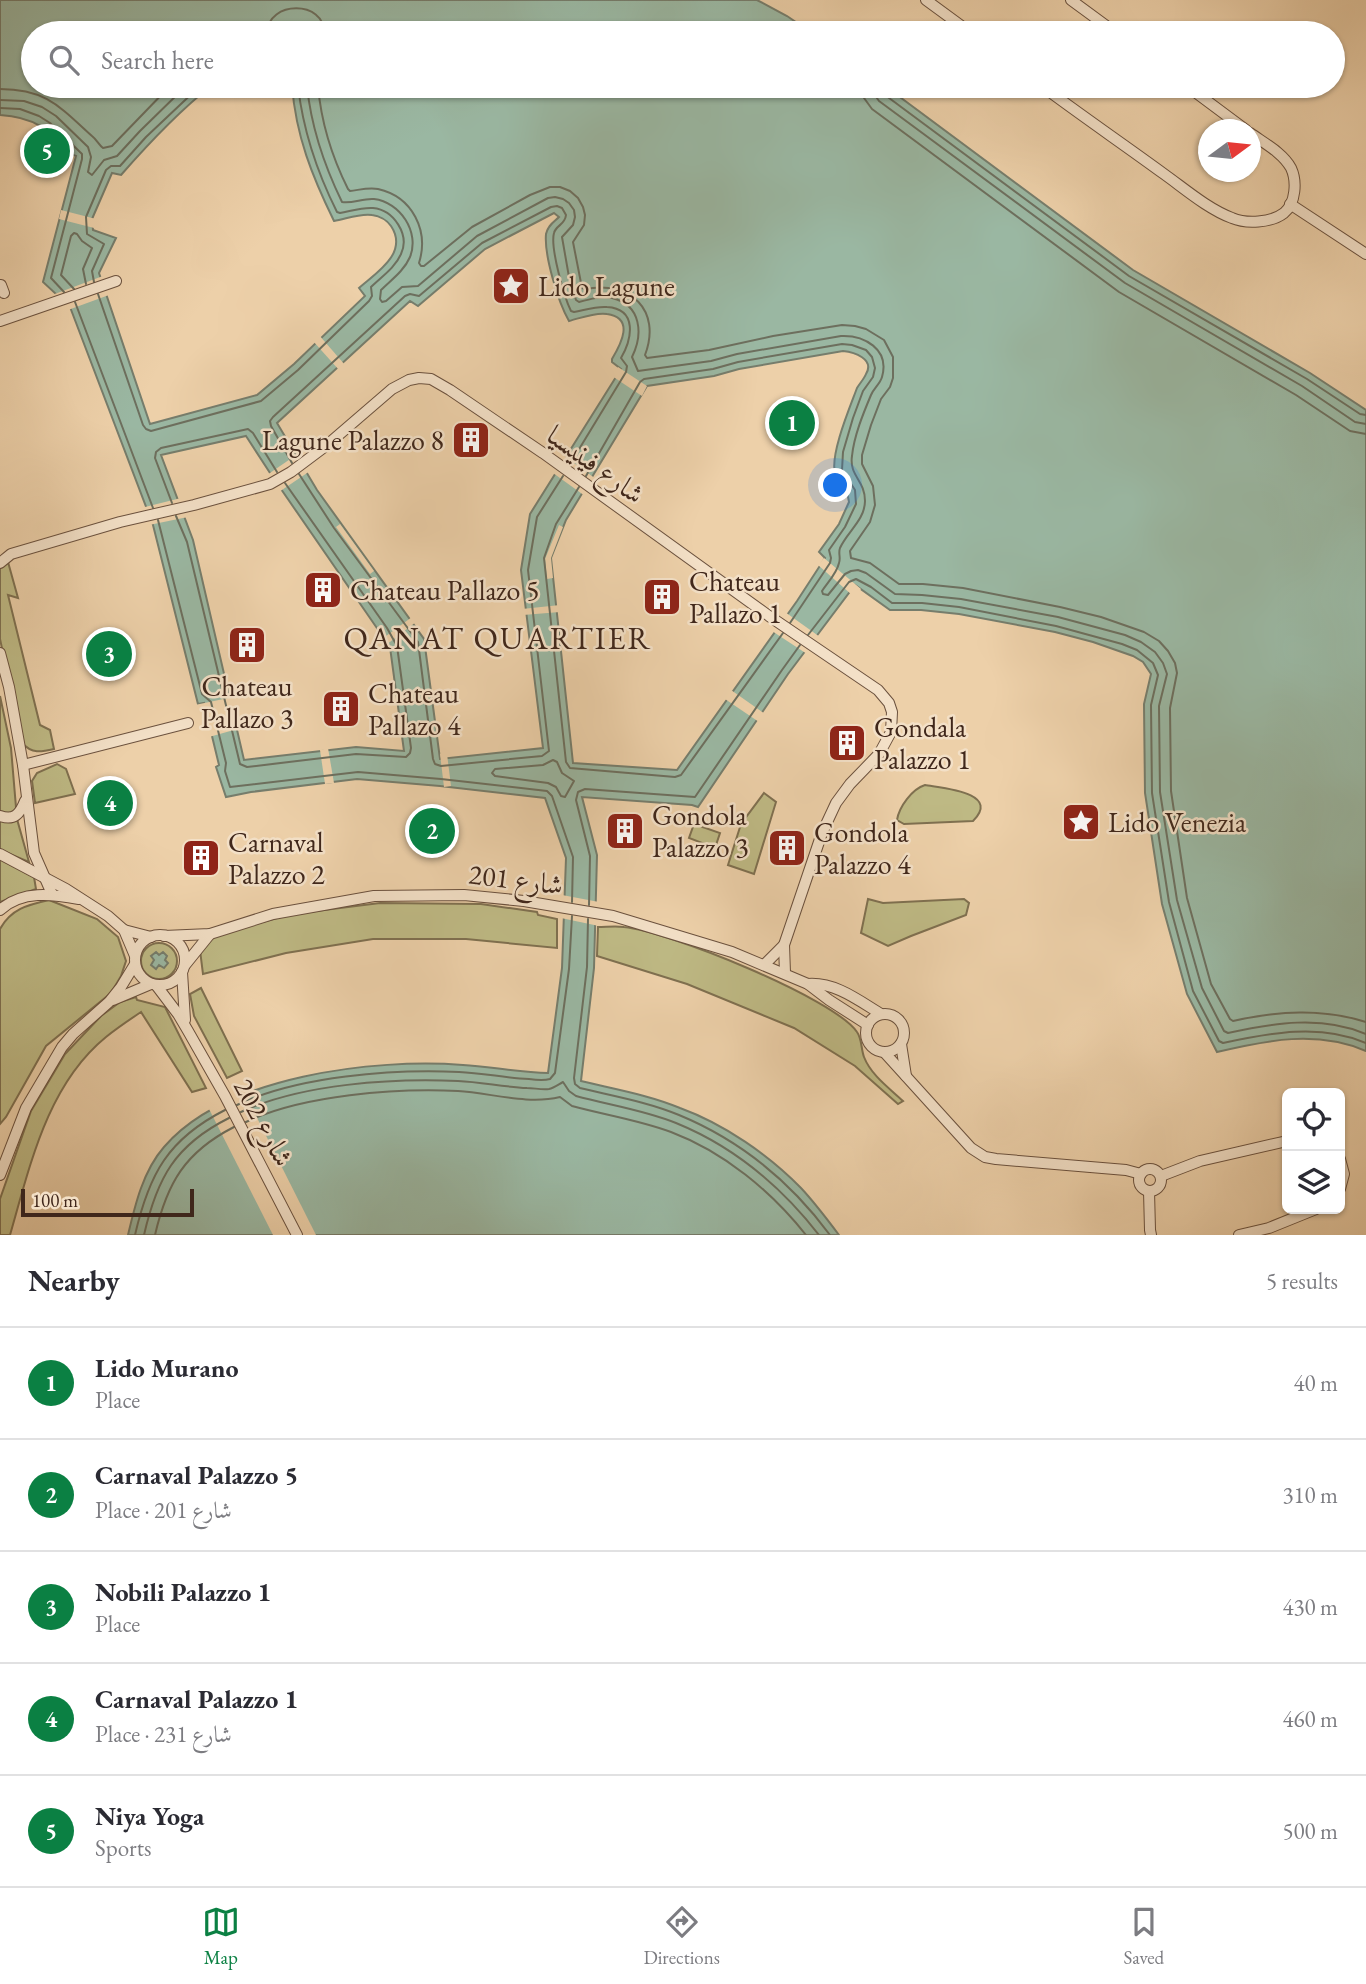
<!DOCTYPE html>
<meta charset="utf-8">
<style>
body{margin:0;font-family:"EB Garamond",Amiri,serif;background:#f7f7f7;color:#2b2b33}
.controls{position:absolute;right:21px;bottom:21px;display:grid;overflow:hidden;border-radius:10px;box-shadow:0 2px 5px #0004}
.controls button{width:63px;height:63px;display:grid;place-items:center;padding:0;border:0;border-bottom:2px solid #e1e1e2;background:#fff;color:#2b2b33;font:35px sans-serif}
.compass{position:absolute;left:1198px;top:119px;width:63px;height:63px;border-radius:50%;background:#fff;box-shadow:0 2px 5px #0004;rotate:75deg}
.scale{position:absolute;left:21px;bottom:18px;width:173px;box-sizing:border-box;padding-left:7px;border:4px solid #40271b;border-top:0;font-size:19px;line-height:24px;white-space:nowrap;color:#40271b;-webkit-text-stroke:5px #f3e0c7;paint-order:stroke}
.you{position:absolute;left:836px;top:486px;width:24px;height:24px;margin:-18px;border:5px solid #fff;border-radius:50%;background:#1a73e8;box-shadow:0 0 0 10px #1a73e833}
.badge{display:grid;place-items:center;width:46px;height:46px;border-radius:50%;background:#0b8043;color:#fff;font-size:23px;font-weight:700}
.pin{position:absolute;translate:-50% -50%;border:4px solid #fff;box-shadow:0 2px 7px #0006}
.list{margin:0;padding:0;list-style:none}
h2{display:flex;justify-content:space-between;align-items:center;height:91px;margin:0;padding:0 28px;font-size:30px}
h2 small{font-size:23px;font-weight:400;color:#7c7c81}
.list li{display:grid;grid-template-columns:46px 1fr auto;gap:21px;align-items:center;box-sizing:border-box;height:112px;padding:0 28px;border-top:2px solid #e1e1e2}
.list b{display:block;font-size:26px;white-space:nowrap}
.list p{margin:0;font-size:23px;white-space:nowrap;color:#7c7c81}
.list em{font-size:23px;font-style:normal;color:#7c7c81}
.icon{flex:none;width:38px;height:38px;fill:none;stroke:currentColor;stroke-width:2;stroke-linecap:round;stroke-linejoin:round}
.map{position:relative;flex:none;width:1366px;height:1235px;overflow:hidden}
.search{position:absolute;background:#fff;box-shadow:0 2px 5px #0004;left:21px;right:21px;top:21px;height:77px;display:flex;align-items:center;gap:18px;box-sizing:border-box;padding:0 24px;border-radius:38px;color:#7c7c81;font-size:26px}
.sheet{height:651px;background:#fff}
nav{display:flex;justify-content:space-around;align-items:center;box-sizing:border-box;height:98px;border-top:2px solid #e1e1e2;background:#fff;font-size:19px;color:#7c7c81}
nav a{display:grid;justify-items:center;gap:4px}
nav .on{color:#0b8043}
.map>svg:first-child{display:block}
</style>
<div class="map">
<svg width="1366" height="1235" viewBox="0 0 1366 1235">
<rect width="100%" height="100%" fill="#edd0a9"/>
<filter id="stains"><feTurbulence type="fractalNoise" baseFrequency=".00286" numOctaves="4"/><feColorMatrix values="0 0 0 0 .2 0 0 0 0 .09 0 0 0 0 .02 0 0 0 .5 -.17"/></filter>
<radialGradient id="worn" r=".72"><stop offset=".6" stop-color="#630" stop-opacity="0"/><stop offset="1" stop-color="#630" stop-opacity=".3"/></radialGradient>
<g fill="#beb984" stroke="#7f7050" stroke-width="2">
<path d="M8,562L18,598L8,595L40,725L50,730L54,749C41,752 32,754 22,743L0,639V568Z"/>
<polygon points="0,696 11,748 17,819 29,862 0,850"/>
<polygon points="57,764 66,769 75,794 35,803 32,781 37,773"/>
<path d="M925,785C941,788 1002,792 973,821L904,824L897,820C899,807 912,789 925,785Z"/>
<polygon points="764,793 776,802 754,874 728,865 741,824"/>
<polygon points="694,824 720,833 715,848 689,838"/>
<polygon points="0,859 34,877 36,889 0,902"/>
<polygon points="868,899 883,903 964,899 969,903 966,915 911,936 888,946 861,933"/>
<path d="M49,900L97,919L118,937L126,961L121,976L111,993L46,1046L6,1117L0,1124V929C11,909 27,905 49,900Z"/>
<polygon points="380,903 481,904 537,912 538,915 557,919 557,948 466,939 373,939 286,953 203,974 200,950 214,935 292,914"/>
<path d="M598,927C606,927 616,926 624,927C667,931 834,998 857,1032C862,1039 861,1049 864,1057C871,1075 889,1088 903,1101L898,1104L855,1066L794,1028L687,984L597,956Z"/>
<circle cx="159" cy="961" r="18"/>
<polygon points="201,988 242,1071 227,1078 194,1016 190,994"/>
<path d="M136,997L137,1000L165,1007L206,1088L192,1092L141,1012C129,1020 117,1028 106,1037C47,1085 30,1166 10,1235H0V1199L31,1111L65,1054L101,1016L120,1002Z"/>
</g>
<g fill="#9ab7a2" stroke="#767d6c" stroke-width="2" fill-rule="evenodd">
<path d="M0,0H757L787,16L812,33H298V27L289,33H33V86H211C178,112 149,143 121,175L112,173L92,219L93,230L116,238L99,273L150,424L257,395L294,364L365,296L359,288C376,273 409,253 391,226C387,220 379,216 372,215C360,213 346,219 334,221C312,176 296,136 292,86H885L1133,270L1310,373L1366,410V1051C1317,1030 1267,1040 1217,1052L1187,994L1162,904L1145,793L1144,704L1151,674L1143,662L1133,656L1093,642L1055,632L959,614L921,610H890L855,585L788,674L698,807L692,805L582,797L597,855L594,968L581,1081C614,1089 649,1095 680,1108C724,1124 769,1155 801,1188C815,1203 827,1219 839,1235H128C135,1205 143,1171 164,1147C225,1076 374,1058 463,1065C491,1067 519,1072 548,1073L562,968L566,858L545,798L440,786L357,779L251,792L226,797L216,767L219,765L204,703L198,704L153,525L70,307L43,282L76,156L70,154C49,129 34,117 0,115ZM554,213L559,217C554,222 548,225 546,234C544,255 558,302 569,321C581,318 595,312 607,314C635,318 621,344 612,359V362L621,369L530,514L521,570L543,748L440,759L424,639L317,490L277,423L410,301L418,306L485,249ZM843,351C854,352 875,359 866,374C864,379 860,383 857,388C850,407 830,454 835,473C839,486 847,485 849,502L839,524L819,552L825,558L797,601L677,770L573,763L551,558L566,520L647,386L714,376L739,369ZM246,436L272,476L390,647L404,751L356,747L244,760L193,540L161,455Z"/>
<polygon points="156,952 159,955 163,952 167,956 165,960 168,963 164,968 159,965 156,969 151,965 154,960 151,956"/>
</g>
<g fill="#edd0a9">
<polygon points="61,210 96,219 96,228 98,229 59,219"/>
<polygon points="103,276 109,295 68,310 52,295"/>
<polygon points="319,335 345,365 339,370 313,341"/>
<polygon points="618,367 647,386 642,396 612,376"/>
<polygon points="299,453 310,471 279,492 267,475"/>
<polygon points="563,455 596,479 585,496 553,473"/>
<polygon points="181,498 188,517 149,525 141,508"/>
<polygon points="340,524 374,571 370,574 336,527"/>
<polygon points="559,525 563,527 551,558 553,578 547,579 545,559"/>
<polygon points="824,558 861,589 859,592 856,590 852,595 818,565"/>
<polygon points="560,605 560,612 523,615 522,609"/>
<polygon points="785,612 820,637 807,654 772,631"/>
<polygon points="412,617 416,622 386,645 382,639"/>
<polygon points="731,690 765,714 759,722 725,699"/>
<polygon points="233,697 241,728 209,737 201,707 197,707 195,705"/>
<polygon points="328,748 334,783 325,784 320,750"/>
<polygon points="442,753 443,755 447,754 451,786 444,787 440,754"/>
<polygon points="562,895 599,902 599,926 561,918"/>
<polygon points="243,1090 316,1235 273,1235 208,1107"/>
</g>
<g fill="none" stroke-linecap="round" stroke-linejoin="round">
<g stroke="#6d6f5e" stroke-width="2">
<path d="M267,33C268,0 325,0 324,33"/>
<path d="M307,86C311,126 324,165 342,202C352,204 363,198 374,199C400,202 420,232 410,257C404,271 391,280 381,290L380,299L382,302L386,301L402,287L418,286L477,236L548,198L555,197L563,199L569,203L574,210L575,217L573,225L562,237L569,277L576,300L579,302C590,299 601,296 612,298C642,305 643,335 632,357L638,371L711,361L737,354L841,336C864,335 890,349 882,377C880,384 874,388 871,395C863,414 854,436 852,456C849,476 865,480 865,501C865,520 847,532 840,548C838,553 841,558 839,563C837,573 828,582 822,591L823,594L828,595L845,574L851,571L858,570L866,573L895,594L922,595L961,599L1058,617L1125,635L1141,642L1155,652L1163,663L1167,674L1159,706L1160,792L1177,900L1202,988L1224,1031L1228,1033C1273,1023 1322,1015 1366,1034"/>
<path d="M318,86C321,121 332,157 348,189L350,191C359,190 369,187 378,189C413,197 429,231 419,263L421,266H424L472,227L530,195L550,187H560L570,191L578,198L583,207L585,215L584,225L573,242L582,288L585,289C630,280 662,310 645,355L647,358L709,350L773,336L842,325L855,326L866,329L884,340L893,357V378L890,387L881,399L871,425L862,455V464L873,486L875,505L870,522L850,551L851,558L870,563L899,584H923L963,588L1060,607L1101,617L1144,632L1159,641L1168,651L1175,663L1177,673L1170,708L1171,791L1187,898L1211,984L1230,1019L1233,1021C1278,1011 1322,1008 1366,1022"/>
<polyline points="862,86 864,98 872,109 1119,292 1296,395 1350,431 1366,434"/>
<polyline points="873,86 874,94 879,101 1125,283 1302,386 1355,422 1366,424"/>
<polyline points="882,86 885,95 1129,276 1307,379 1360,414 1366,415"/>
<path d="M0,89C46,89 60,107 92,136C97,140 99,145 103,148L112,146L170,86"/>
<polyline points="0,100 24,101 42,107 56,116 88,147 91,157 88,172 92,175 104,160 117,156 140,131 186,86"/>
<polyline points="0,108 20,109 39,116 50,123 82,154 82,159 51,278 64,292"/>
<polyline points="94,282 92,271 104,244 87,234 86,217 106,170 111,166 120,166 146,137 200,86"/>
<polyline points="74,289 61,275 71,236 74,233 77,234 82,241 92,248 83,269 86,284"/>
<path d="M98,294L143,425L146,429L151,431L261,401L298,370L369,301L372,296L371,287C381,277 395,268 401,254C410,235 394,210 373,208C363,207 351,211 340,213L337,212C317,172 303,130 298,86"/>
<polyline points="75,302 153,508"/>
<path d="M292,463L271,426L270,421L273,417L405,296L410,294L419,296L482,243L551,207L557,206L562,208L566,215C565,225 556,225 554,233C550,247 564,297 571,311L574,312C585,310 596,306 607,307C638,309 632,339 621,358L627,366L626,372L570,464"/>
<polyline points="299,474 334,528 418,642 433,759 435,764 441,766 542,756 549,751 528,570 537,517 563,476"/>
<polyline points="586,476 640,382 644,379 713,369 738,362 842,344 852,345 866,350 872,357 875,368 873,377 863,391 853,418 843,452 842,470 855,490 856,504 845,527 829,550 831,558 830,563 790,623"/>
<polyline points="579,487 556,524 544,558 566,762 570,768 675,777 681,775 783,633"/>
<polyline points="172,503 155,458 156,452 161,448 248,429 253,433 277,472"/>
<polyline points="176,516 187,542 240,764 247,767 356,754 406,757 410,753 411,748 397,646 387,628 285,483"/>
<polyline points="158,520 202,694 211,702 226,763 225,771 230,787 358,772 441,779 547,791 552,796 573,857 572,902"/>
<path d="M808,635L849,582L856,579L871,587L892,603H922L959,607L1056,626L1122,644L1137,650L1153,663L1158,675L1151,705L1152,793L1169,902L1193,991L1219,1041L1223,1043C1270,1033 1320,1023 1366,1043"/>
<polygon points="553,760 557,762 562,773 574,781 565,797 561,796 556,787 548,783 495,776 492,773 495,769 543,765"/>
<polyline points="589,905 590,856 576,800 578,792 585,789 695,797 782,670 800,645"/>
<path d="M588,919L587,967L574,1078L575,1084L580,1088C613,1096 648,1102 679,1115C742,1141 790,1181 830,1235"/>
<path d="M237,1105C298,1076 392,1069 459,1072C483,1073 506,1078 529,1079C536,1080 543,1081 550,1079L555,1073L569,969L572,916"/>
<path d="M241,1112C301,1084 392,1078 458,1081C481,1082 504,1087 527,1088C534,1088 542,1090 549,1089C554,1088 559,1084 563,1082L569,1091L576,1096C609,1105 644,1110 676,1123C735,1147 780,1185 819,1235"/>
<path d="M246,1122C303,1095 395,1088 458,1091C491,1093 527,1105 560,1097L572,1106C605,1115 639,1120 671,1132C724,1152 771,1191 806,1235"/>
<path d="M135,1235C149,1174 168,1139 225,1110"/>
<path d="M144,1235C157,1178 175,1145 229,1118"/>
<path d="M155,1235C167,1183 185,1152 234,1127"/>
</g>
<defs>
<g id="street">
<polyline points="926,0 971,33"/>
<polyline points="1071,0 1116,33"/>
<path d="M1042,86C1082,116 1123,144 1164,174C1185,189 1208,209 1232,218C1246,224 1271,223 1284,213C1296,203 1297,181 1291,168C1283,153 1264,143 1250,133"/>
<polyline points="1187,86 1246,130"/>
<polyline points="1290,204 1366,254"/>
<polyline points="1,285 4,293"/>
<polyline points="0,321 116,281"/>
<polyline points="0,563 11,554 120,522 194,505 270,484 291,472 327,445 392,389 409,380 419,378 431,379 450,390 543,453 769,616 878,690 889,703 892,712 891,732 879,754 850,784 836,803 822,833 784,945 785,973"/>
<polyline points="0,653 9,687 23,765 34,853 52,894"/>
<polyline points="23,765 188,723"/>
<path d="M0,816C14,821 20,814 25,801"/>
<polyline points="0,854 66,889 108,916 124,930 135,956"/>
<path d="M0,910C22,890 52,894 79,899"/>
<polyline points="124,930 151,937"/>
<circle cx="160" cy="960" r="25"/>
<polyline points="164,936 210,934 273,914 374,896 464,895 524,901 613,916 732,952 808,984 829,1000 868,1025"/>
<polyline points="185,965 210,934"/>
<polyline points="764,965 784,945"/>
<polyline points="182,972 185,1020"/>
<path d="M808,984C835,982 858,1000 881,1014"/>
<polyline points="156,985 178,1014 188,1031 225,1096 297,1235"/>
<polyline points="113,1000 151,984"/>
<circle cx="885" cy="1033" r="19"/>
<polyline points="901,1044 906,1076"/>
<polyline points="884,1052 971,1148 985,1157 996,1159 1126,1170 1141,1174"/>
<polyline points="1340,1159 1344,1174 1340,1189"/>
<circle cx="1150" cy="1180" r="11"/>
<polyline points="0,1175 26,1108 62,1047 73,1034 109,1002 121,987 135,964"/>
<polyline points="1161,1176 1200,1161 1287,1141"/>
<polyline points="1149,1191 1150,1230 1151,1235"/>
<polyline points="1239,1235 1269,1228 1316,1209"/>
</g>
</defs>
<use href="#street" stroke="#6b513e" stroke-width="12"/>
<use href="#street" stroke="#f3e0c7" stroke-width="10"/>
</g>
<defs>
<symbol id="sight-square" viewBox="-11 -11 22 22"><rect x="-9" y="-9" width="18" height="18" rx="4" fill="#8f2418" stroke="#f3e0c7"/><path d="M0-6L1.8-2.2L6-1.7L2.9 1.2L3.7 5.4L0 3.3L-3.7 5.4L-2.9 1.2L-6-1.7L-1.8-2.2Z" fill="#fff"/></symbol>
<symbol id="building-square" viewBox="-11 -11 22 22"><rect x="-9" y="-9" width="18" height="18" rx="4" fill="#8f2418" stroke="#f3e0c7"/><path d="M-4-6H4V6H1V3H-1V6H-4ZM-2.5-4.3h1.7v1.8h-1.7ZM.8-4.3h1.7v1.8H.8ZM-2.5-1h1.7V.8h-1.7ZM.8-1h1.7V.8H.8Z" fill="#fff"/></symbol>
</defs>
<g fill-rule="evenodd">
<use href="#sight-square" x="489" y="264" width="44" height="44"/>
<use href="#building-square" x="449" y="418" width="44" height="44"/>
<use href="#building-square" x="301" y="568" width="44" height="44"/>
<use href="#building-square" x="640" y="575" width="44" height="44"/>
<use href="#building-square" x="225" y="623" width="44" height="44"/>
<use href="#building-square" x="319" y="687" width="44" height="44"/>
<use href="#building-square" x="825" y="721" width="44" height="44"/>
<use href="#sight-square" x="1059" y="800" width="44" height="44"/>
<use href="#building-square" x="603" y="809" width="44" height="44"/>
<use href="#building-square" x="765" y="826" width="44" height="44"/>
<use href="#building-square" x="179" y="836" width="44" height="44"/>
</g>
<g text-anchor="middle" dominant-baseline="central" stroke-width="5" stroke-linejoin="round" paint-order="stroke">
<g font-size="28" fill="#40271b" stroke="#f3e0c7" text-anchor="start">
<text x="538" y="286">Lido Lagune</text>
<text x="444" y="440" text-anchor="end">Lagune Palazzo 8</text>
<text x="689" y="581">Chateau<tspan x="689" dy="32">Pallazo 1</tspan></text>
<text x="350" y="590">Chateau Pallazo 5</text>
<text x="247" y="686" text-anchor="middle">Chateau<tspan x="247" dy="32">Pallazo 3</tspan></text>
<text x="368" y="693">Chateau<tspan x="368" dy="32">Pallazo 4</tspan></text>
<text x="874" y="727">Gondala<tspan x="874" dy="32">Palazzo 1</tspan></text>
<text x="652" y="815">Gondola<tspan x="652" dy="32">Palazzo 3</tspan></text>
<text x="1108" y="822">Lido Venezia</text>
<text x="814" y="832">Gondola<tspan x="814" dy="32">Palazzo 4</tspan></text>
<text x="228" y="842">Carnaval<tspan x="228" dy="32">Palazzo 2</tspan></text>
</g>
<g font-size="28" fill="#40271b" stroke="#f3e0c7">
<text transform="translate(596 464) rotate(36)">شارع فينيسيا</text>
<text transform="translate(516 879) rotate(7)">شارع 201</text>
<text transform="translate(264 1122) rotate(62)">شارع 202</text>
</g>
<g font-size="32" letter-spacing="2" fill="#40271b" stroke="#f3e0c7">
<text x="498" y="638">QANAT QUARTIER</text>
</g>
</g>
<rect width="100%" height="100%" filter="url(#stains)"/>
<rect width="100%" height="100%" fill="url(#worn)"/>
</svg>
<div class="controls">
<button><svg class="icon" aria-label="locate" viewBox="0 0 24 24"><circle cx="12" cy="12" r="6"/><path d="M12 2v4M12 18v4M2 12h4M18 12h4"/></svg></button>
<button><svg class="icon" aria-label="layers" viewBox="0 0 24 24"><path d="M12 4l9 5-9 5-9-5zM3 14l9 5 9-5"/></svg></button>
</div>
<svg class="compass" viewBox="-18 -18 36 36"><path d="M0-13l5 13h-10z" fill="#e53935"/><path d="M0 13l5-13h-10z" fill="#7c7c81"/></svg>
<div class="scale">100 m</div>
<div class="you"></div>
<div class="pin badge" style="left:792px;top:423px">1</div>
<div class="pin badge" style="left:432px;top:831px">2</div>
<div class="pin badge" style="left:109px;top:654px">3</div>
<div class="pin badge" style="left:110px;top:803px">4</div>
<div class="pin badge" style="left:47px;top:151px">5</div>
<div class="search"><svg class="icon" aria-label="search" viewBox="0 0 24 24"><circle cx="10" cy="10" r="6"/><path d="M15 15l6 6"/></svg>Search here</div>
</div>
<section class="sheet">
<h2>Nearby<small>5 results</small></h2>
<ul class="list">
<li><span class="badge">1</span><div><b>Lido Murano</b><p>Place</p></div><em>40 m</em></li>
<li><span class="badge">2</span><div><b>Carnaval Palazzo 5</b><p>Place · شارع 201</p></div><em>310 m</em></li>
<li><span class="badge">3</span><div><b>Nobili Palazzo 1</b><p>Place</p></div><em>430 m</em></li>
<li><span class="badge">4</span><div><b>Carnaval Palazzo 1</b><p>Place · شارع 231</p></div><em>460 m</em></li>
<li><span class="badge">5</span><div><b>Niya Yoga</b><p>Sports</p></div><em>500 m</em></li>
</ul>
</section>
<nav>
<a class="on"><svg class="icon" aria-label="map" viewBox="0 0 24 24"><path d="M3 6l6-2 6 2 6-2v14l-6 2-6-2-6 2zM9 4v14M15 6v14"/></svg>Map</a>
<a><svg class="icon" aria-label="directions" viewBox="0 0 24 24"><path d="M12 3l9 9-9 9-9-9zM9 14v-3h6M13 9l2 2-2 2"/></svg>Directions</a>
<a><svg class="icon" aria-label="saved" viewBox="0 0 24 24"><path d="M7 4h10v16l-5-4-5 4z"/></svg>Saved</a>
</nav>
